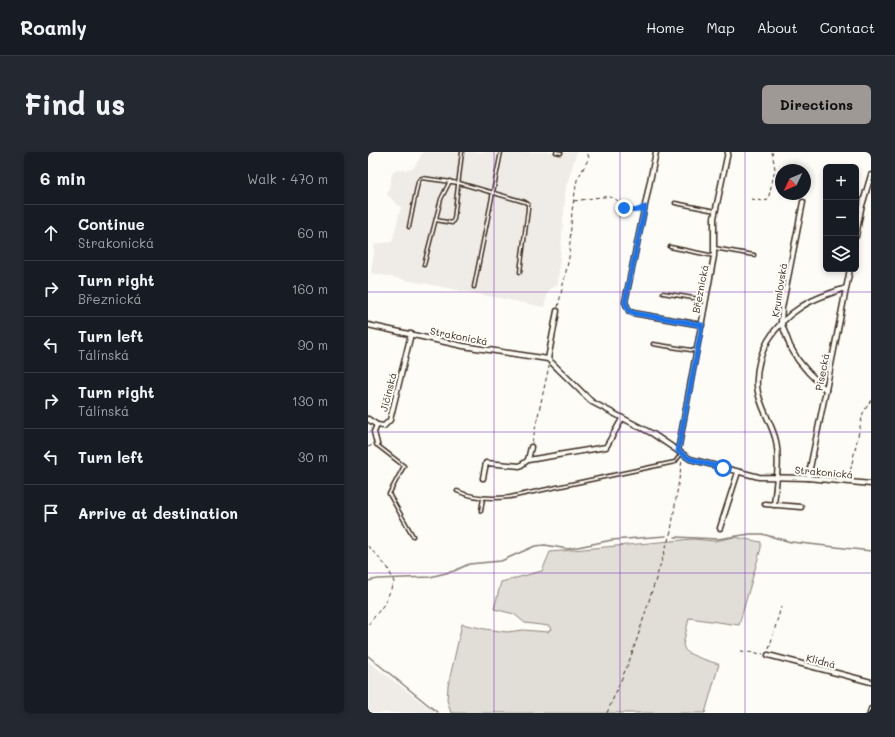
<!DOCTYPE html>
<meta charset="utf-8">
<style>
body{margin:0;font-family:Mali,sans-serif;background:#242831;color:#f1f3f6}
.controls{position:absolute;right:12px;top:12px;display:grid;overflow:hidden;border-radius:6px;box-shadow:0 2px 6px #0003}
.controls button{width:36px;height:36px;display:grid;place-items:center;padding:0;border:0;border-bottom:1px solid #363941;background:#171b24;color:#f1f3f6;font:20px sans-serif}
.compass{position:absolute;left:407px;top:12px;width:36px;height:36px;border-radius:50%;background:#171b24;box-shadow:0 2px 6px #0003;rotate:226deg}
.stop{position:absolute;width:12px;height:12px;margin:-9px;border:3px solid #1a73e8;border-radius:50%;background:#fff}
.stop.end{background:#1a73e8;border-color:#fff;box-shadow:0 1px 4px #0008}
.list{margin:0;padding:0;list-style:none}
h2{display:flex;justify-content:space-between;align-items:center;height:52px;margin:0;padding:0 16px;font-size:17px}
h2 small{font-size:13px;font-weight:400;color:#9ea1a6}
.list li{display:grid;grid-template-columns:26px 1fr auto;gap:12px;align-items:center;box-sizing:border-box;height:56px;padding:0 16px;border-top:1px solid #363941}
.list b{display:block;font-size:15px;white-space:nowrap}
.list p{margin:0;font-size:13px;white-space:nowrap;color:#9ea1a6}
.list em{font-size:13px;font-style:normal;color:#9ea1a6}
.icon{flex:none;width:22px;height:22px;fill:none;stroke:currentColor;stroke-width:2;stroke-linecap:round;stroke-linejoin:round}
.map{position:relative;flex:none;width:503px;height:561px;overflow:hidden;border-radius:6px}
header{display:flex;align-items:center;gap:24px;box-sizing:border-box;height:56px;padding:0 20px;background:#171b24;border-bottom:1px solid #363941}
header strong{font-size:19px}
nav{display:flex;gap:22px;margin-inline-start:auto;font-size:14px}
.intro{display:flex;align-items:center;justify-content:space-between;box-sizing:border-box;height:96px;padding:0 24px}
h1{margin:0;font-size:28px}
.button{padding:10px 18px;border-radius:6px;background:#9f9995;color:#111;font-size:14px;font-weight:700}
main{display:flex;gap:24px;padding:0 24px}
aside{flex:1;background:#171b24;border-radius:6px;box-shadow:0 2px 6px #0003}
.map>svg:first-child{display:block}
</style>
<header>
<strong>Roamly</strong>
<nav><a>Home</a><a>Map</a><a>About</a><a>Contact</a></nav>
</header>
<div class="intro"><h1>Find us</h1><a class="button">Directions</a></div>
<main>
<aside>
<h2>6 min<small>Walk · 470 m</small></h2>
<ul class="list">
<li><svg class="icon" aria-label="ahead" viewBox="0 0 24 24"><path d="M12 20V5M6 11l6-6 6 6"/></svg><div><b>Continue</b><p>Strakonická</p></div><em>60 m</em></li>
<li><svg class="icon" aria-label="right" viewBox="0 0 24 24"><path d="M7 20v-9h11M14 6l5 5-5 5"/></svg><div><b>Turn right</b><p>Březnická</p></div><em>160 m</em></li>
<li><svg class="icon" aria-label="left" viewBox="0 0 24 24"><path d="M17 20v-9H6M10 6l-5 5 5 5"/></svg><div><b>Turn left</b><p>Tálínská</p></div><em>90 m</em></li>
<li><svg class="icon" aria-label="right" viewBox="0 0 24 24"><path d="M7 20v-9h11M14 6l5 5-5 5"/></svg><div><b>Turn right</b><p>Tálínská</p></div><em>130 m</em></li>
<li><svg class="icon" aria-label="left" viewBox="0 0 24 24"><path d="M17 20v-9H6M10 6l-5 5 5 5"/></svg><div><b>Turn left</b></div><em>30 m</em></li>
<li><svg class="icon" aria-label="arrive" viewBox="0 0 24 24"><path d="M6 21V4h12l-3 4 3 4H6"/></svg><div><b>Arrive at destination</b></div></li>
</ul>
</aside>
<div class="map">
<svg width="503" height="561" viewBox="0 0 503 561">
<rect width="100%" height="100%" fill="#fdfcf7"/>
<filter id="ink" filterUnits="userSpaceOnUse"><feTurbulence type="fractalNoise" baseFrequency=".025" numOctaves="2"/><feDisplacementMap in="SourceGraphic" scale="8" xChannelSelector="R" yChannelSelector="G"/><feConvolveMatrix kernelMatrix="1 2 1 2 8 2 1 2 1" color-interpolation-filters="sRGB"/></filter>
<g filter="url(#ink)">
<g fill="#efece7">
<polygon points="55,0 209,0 198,35 190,132 180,139 176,155 3,121 7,92 24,90 33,55 19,43 25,19 45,17"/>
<polygon points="0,510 1,510 68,561 0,561"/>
</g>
<path fill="#e1ded7" stroke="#8e847a" d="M366,385L393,390V396L371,473L321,466L315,493C316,495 316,497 318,499C323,504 344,510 351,512L337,561H83L79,548L80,534L94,472L117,477L139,480L155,478L180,480L183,477L181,474L157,471L146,462L126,457L133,430L174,419L182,400L325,387L347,389Z"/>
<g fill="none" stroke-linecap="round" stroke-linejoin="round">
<g stroke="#887d74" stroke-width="1.5">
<polyline points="307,385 350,387 382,382 394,382 423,390 503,399"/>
<polyline points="0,429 10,427 62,425 86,419 101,412 133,409 167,394 177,393 200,397 244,388 298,384"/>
<polyline points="0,504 69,560"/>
</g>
<defs>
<g id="service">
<polyline points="188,0 193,1"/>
<polyline points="307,51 347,59"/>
<polyline points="68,68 84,71 86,67 94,0"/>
<polyline points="41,75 50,30 51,28 54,26 91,31 157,50 160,52 160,57 152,120"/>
<polyline points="302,95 346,104"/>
<polyline points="346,96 386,103"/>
<polyline points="56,113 73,47 82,29"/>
<polyline points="106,135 133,0"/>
<polyline points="295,141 337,148"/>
<polyline points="285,192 329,199"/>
<polyline points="9,293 36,314 21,342 45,384"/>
<path d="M89,339C106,347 124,347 142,345L302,311L307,310L313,302"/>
<polyline points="113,359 115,346"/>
</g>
<g id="minor">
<polyline points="288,0 257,150 261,159 265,161 334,173"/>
<polyline points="435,50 414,156 413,170 422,194 430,208 440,220 458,238"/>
<polyline points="488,84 493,57 503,23"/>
<polyline points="0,173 95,194 180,207 224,250 285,282 322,307 391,325 440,326 503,332"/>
<polyline points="180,207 189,159"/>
<polyline points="0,267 9,273"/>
<polyline points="9,292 6,280 9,273 16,274 22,268 43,182"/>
<polyline points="310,299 346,104 346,66 360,0"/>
<polyline points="160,308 163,295"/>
<polyline points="115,326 118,311 152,314 160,308 238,295 254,267"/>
<polyline points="440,326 458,238 482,117"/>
<polyline points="397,352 433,355"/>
<path d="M406,353C408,332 412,309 408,289C404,271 390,252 389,234C387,201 406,172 433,155C446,146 463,141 478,136"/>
<polyline points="352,376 370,320"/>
<polyline points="400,503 503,530"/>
<polyline points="502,561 503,557"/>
</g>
</defs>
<use href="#service" stroke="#3b2a1e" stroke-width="5"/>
<use href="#minor" stroke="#3b2a1e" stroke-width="7"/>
<g stroke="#3b2a1e" stroke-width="1" stroke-dasharray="4 3" stroke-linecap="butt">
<polyline points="383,47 395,49 400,48 407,17 404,0"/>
<path d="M206,49C215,48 232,44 241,45C255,46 252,63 271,58"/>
<polyline points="190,155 201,106 204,59 209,28 221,6 219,0"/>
<polyline points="164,291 181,214"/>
<polyline points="0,295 5,293"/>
<polyline points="481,325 495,261 503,248"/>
<polyline points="0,394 20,416 26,430 17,451 0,473"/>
<polyline points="401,497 413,455"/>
<polyline points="373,499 395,502"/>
<polyline points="239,561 262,507 269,487 303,379 314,308"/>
</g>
<use href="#service" stroke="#fdfcf7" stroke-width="2"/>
<use href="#minor" stroke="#fdfcf7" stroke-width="4"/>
</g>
</g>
<g fill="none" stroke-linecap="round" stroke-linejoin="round" filter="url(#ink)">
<path stroke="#1a73e8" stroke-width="5" d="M256,56C264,60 269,59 277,55L257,150L261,159L265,161L334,173L310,299L322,307L355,316"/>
</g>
<path fill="none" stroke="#7b2cbf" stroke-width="1" stroke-opacity="0.55" d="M126,0V561M252,0V561M377,0V561M0,140H503M0,280H503M0,421H503"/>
<g text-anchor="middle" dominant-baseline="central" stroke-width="4" stroke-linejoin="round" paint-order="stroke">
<g font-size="10" fill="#3b2a1e" stroke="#fdfcf7">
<text transform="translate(332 137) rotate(-79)">Březnická</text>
<text transform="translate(411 138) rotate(-81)">Krumlovská</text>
<text transform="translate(91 184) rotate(11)">Strakonická</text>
<text transform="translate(454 220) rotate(-79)">Písecká</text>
<text transform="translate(20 240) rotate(-76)">Jičínská</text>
<text transform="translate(456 320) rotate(5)">Strakonická</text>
<text transform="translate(453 509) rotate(14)">Klidná</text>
</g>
</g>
</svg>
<div class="controls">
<button>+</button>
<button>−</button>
<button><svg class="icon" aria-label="layers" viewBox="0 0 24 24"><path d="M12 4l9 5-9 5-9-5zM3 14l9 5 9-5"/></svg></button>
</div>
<svg class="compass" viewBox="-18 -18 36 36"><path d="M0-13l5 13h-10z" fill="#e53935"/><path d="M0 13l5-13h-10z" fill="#9ea1a6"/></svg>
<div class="stop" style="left:355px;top:316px"></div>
<div class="stop end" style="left:256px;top:56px"></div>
</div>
</main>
